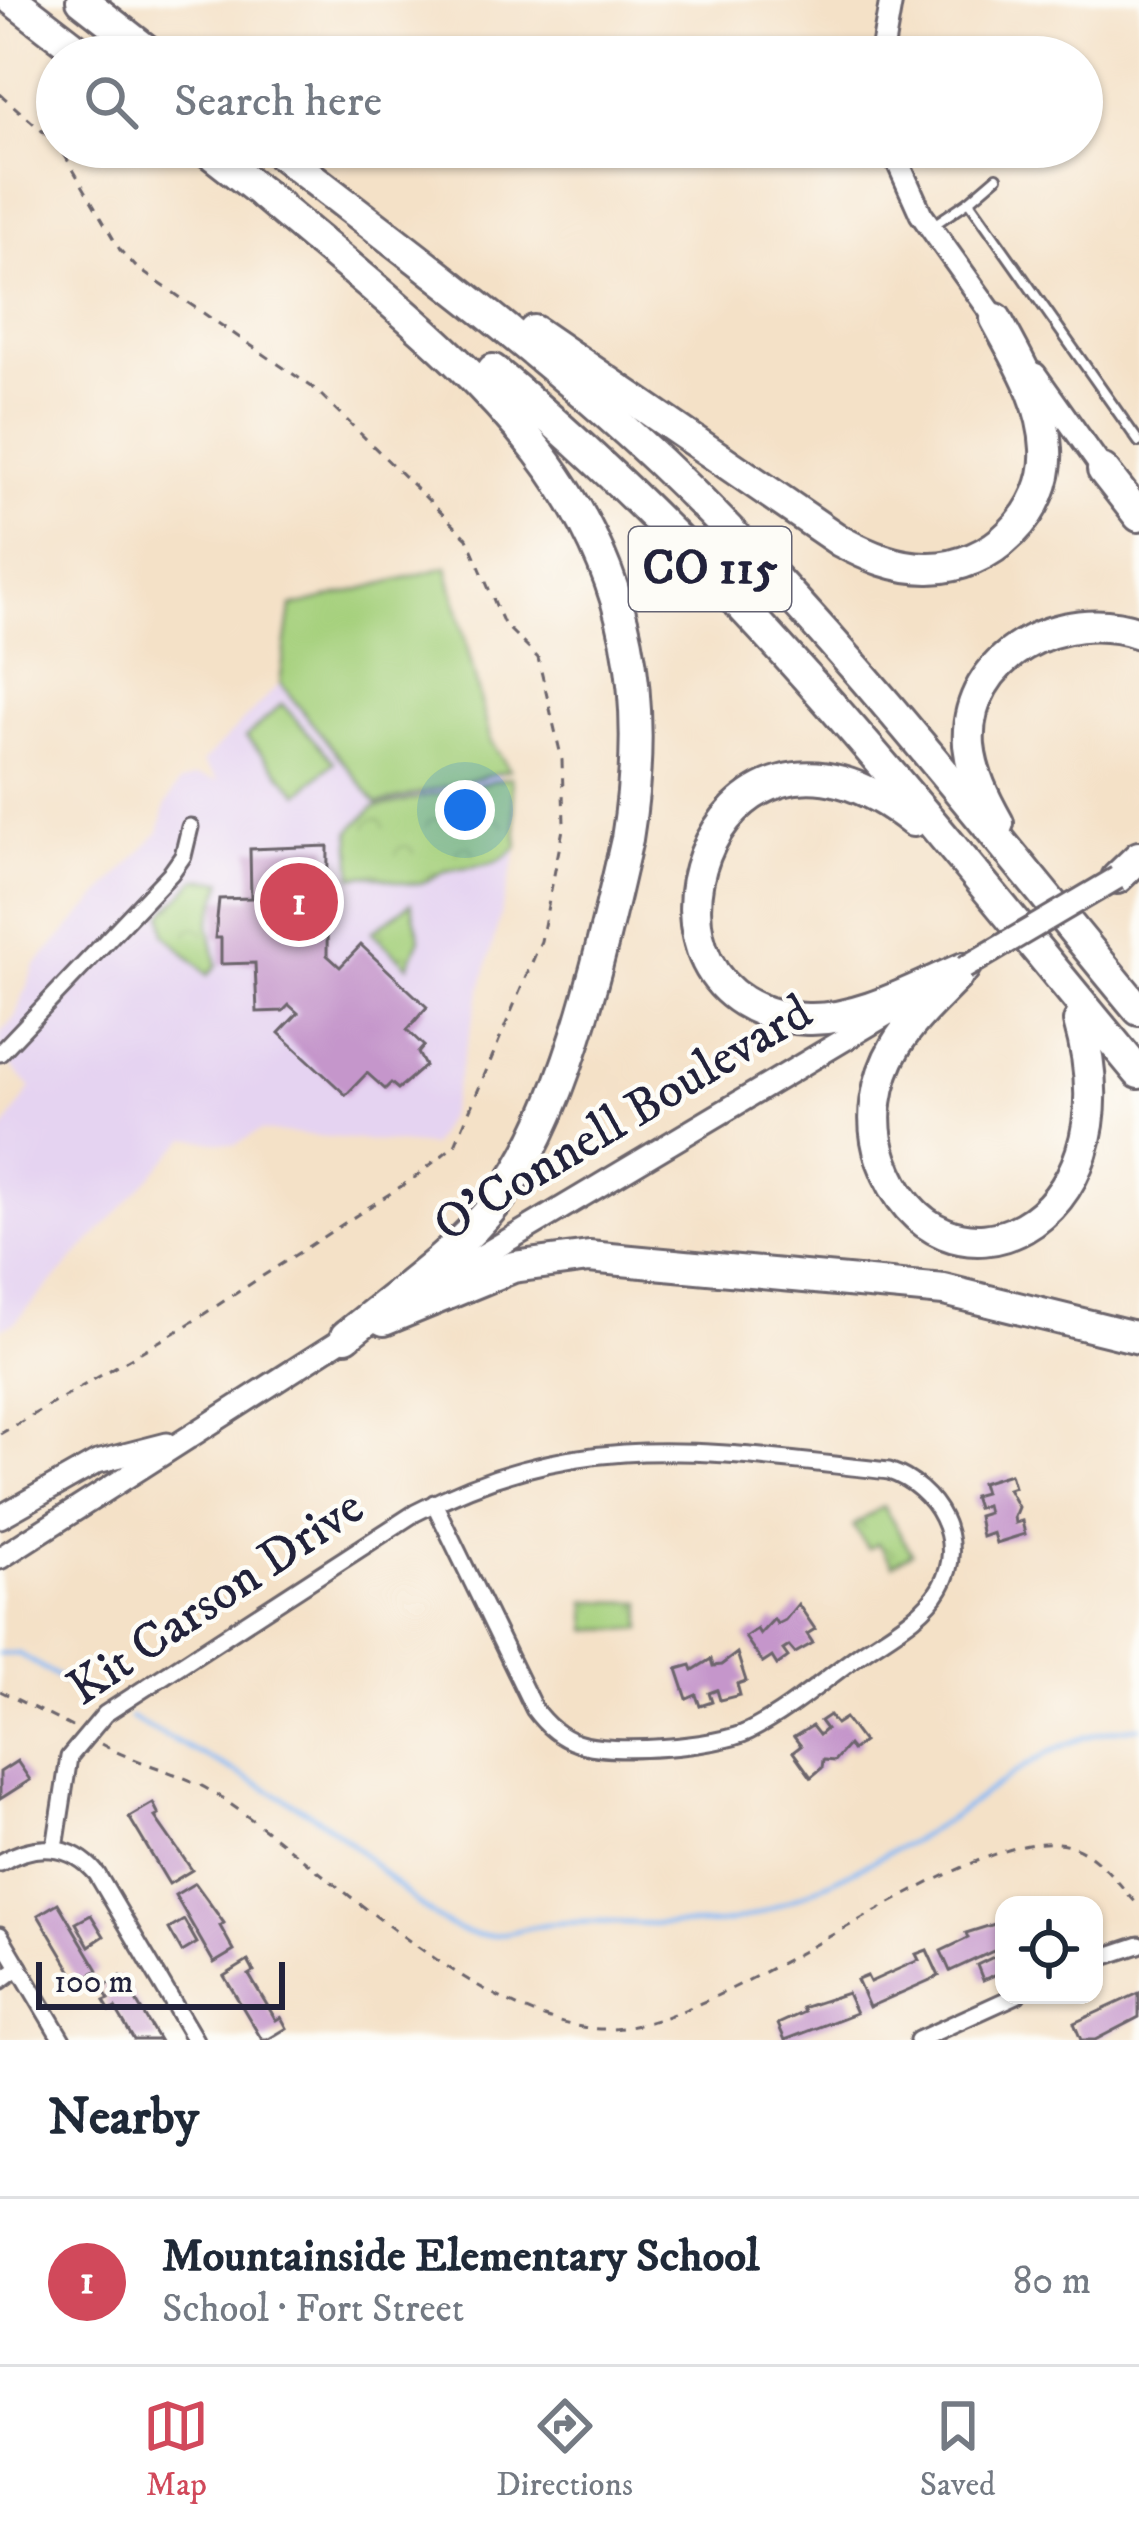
<!DOCTYPE html>
<meta charset="utf-8">
<style>
body{margin:0;font-family:"IM FELL DW Pica",serif;background:#f6f6f7;color:#1f2937}
.controls{position:absolute;right:36px;bottom:36px;display:grid;overflow:hidden;border-radius:24px;box-shadow:0 3px 9px #0004}
.controls button{width:108px;height:108px;display:grid;place-items:center;padding:0;border:0;border-bottom:3px solid #e0e1e3;background:#fff;color:#1f2937;font:60px sans-serif}
.scale{position:absolute;left:36px;bottom:30px;width:249px;box-sizing:border-box;padding-left:12px;border:6px solid #22223b;border-top:0;font-size:33px;line-height:42px;white-space:nowrap;color:#22223b;-webkit-text-stroke:9px #fdfcf7;paint-order:stroke}
.you{position:absolute;left:465px;top:810px;width:42px;height:42px;margin:-30px;border:9px solid #fff;border-radius:50%;background:#1a73e8;box-shadow:0 0 0 18px #1a73e833}
.badge{display:grid;place-items:center;width:78px;height:78px;border-radius:50%;background:#d1495b;color:#fff;font-size:39px;font-weight:700}
.pin{position:absolute;translate:-50% -50%;border:6px solid #fff;box-shadow:0 3px 12px #0006}
.list{margin:0;padding:0;list-style:none}
h2{display:flex;justify-content:space-between;align-items:center;height:156px;margin:0;padding:0 48px;font-size:51px}
h2 small{font-size:39px;font-weight:400;color:#747a83}
.list li{display:grid;grid-template-columns:78px 1fr auto;gap:36px;align-items:center;box-sizing:border-box;height:168px;padding:0 48px;border-top:3px solid #e0e1e3}
.list b{display:block;font-size:45px;white-space:nowrap}
.list p{margin:0;font-size:39px;white-space:nowrap;color:#747a83}
.list em{font-size:39px;font-style:normal;color:#747a83}
.icon{flex:none;width:66px;height:66px;fill:none;stroke:currentColor;stroke-width:2;stroke-linecap:round;stroke-linejoin:round}
.map{position:relative;flex:none;width:1139px;height:2040px;overflow:hidden}
.search{position:absolute;background:#fff;box-shadow:0 3px 9px #0004;left:36px;right:36px;top:36px;height:132px;display:flex;align-items:center;gap:30px;box-sizing:border-box;padding:0 42px;border-radius:66px;color:#747a83;font-size:45px}
.sheet{height:324px;background:#fff}
nav{display:flex;justify-content:space-around;align-items:center;box-sizing:border-box;height:168px;border-top:3px solid #e0e1e3;background:#fff;font-size:33px;color:#747a83}
nav a{display:grid;justify-items:center;gap:6px}
nav .on{color:#d1495b}
.map>svg:first-child{display:block}
</style>
<div class="map">
<svg width="1139" height="2040" viewBox="0 0 1139 2040">
<defs>
<pattern id="park-crowns" width="20" height="18" patternUnits="userSpaceOnUse" patternTransform="scale(3)"><rect width="20" height="18" fill="#a5d07c"/><path d="M2 6a3 3 0 1 1 6 0M12 15a3 3 0 1 1 6 0" fill="none" stroke="#8eb26c"/></pattern>
</defs>
<rect width="100%" height="100%" fill="#fdfcf7"/>
<filter id="ink" filterUnits="userSpaceOnUse"><feTurbulence type="fractalNoise" baseFrequency=".00833" numOctaves="2"/><feDisplacementMap in="SourceGraphic" scale="24" xChannelSelector="R" yChannelSelector="G"/><feConvolveMatrix kernelMatrix="1 2 1 2 8 2 1 2 1" color-interpolation-filters="sRGB"/></filter>
<filter id="wash" filterUnits="userSpaceOnUse"><feTurbulence type="fractalNoise" baseFrequency=".004" numOctaves="4" result="noise"/><feDisplacementMap in="SourceGraphic" scale="48" xChannelSelector="R" yChannelSelector="G"/><feGaussianBlur stdDeviation="2.7" result="paint"/><feColorMatrix in="noise" values="0 0 0 0 0 0 0 0 0 0 0 0 0 0 0 0 0 1.4 0 .05"/><feComposite in="paint" operator="in"/></filter>
<g filter="url(#wash)">
<rect width="100%" height="100%" fill="#f4e1c7"/>
<polygon fill="#e5d3f1" points="447,567 518,846 449,1113 431,1146 260,1131 235,1145 187,1138 14,1323 0,1328 0,1136 31,1088 0,1054 0,1034 15,1017 35,965 159,832 166,804 179,783 196,776 219,781 202,763 280,683 291,607"/>
<g fill="url(#park-crowns)" stroke="#64795c" stroke-width="3">
<path d="M511,777L518,846C495,871 475,863 446,871C432,876 426,885 410,884C390,882 376,871 353,877L350,831L373,808Z"/>
<polygon points="197,879 223,881 209,925 217,965 208,975 165,934 163,914"/>
<polygon points="411,903 420,939 408,966 372,932"/>
<polygon points="883,1506 912,1553 893,1565 878,1543 868,1549 853,1526"/>
<polygon points="586,1601 642,1602 642,1629 588,1630"/>
</g>
<g fill="#a5d07c" stroke="#64795c" stroke-width="3">
<polygon points="447,567 491,742 510,770 377,804 280,683 291,607"/>
<polygon points="282,704 334,762 299,794 246,737"/>
</g>
<g fill="none" stroke-linecap="round" stroke-linejoin="round">
<g stroke="#86b9f4" stroke-width="4.5">
<polyline points="0,1654 19,1654 90,1696"/>
<path d="M131,1718C192,1751 257,1780 316,1817C360,1843 425,1923 468,1933C497,1941 520,1927 548,1924C605,1918 664,1928 722,1923C766,1918 862,1865 906,1844C989,1803 1036,1734 1139,1727"/>
</g>
</g>
<g id="blocks">
<g fill="#c596cb">
<polygon points="328,846 327,955 340,967 361,945 427,1007 407,1030 424,1046 418,1053 425,1066 398,1089 391,1083 385,1089 367,1073 346,1095 279,1033 298,1013 289,1005 283,1011 257,1012 255,963 221,964 221,938 215,938 219,899 251,898 250,849"/>
<polygon points="1010,1474 1014,1487 1008,1489 1018,1507 1014,1517 1015,1523 1022,1521 1025,1534 996,1543 993,1533 982,1537 978,1516 988,1513 986,1505 977,1508 973,1496 984,1493 981,1483"/>
<polygon points="798,1604 815,1629 807,1634 813,1643 795,1653 789,1646 783,1650 788,1657 777,1665 772,1657 763,1663 745,1637 757,1629 760,1634 774,1619 777,1624 785,1620"/>
<polygon points="737,1653 746,1681 737,1684 740,1695 720,1700 717,1690 709,1693 712,1702 700,1706 696,1695 687,1699 677,1669 691,1665 693,1670 711,1659 713,1666 721,1665"/>
<polygon points="829,1715 836,1724 845,1718 863,1742 852,1750 848,1745 834,1761 823,1760 822,1768 811,1777 793,1752 801,1746 794,1737 812,1726 819,1735 826,1729 820,1721"/>
<polygon points="17,1761 30,1780 0,1799 0,1772"/>
<polygon points="153,1803 159,1815 155,1817 192,1870 169,1884 129,1817"/>
<polygon points="195,1883 224,1923 220,1926 234,1951 214,1963 175,1895"/>
<polygon points="58,1903 98,1970 78,1982 38,1915"/>
<polygon points="91,1915 104,1936 89,1946 76,1923"/>
<polygon points="184,1920 197,1943 182,1952 169,1929"/>
<polygon points="1004,1921 1004,1946 950,1971 941,1951 968,1938 966,1933"/>
<polygon points="927,1950 939,1976 869,2007 857,1980 867,1976 870,1982 894,1971 919,1960 916,1954"/>
<polygon points="1000,1954 1004,1971 983,1980 977,1965"/>
<polygon points="248,1961 254,1972 249,1975 276,2020 281,2017 287,2028 267,2040 262,2040 224,1976"/>
<polygon points="121,1976 159,2040 134,2040 115,2008 110,2011 104,2001 109,1999 102,1988"/>
<polygon points="847,1993 856,2013 785,2040 778,2024 804,2012 802,2008"/>
<polygon points="1139,1993 1139,2017 1095,2040 1081,2040 1074,2023"/>
</g>
</g>
</g>
<g filter="url(#ink)">
<use href="#blocks" fill-opacity="0" stroke="#6c656c" stroke-width="3"/>
<g fill="none" stroke-linecap="round" stroke-linejoin="round">
<defs>
<g id="lane">
<polyline points="969,201 997,177"/>
<polyline points="932,226 969,201 1139,442"/>
</g>
<g id="street">
<polyline points="0,1053 171,873 183,856 190,827"/>
<path d="M55,1848L69,1757L105,1714L415,1513C583,1425 710,1452 889,1471C936,1487 968,1541 940,1588C924,1616 889,1634 863,1652C826,1678 789,1711 749,1731C717,1747 611,1755 577,1743C559,1737 545,1724 534,1709L434,1503"/>
<path d="M0,1863C34,1842 71,1843 97,1874L195,2040"/>
<polyline points="0,1935 62,2040"/>
<polyline points="1094,1960 1139,1945"/>
<polyline points="0,1981 19,1967"/>
<polyline points="918,2040 1017,1995"/>
</g>
<g id="secondary">
<polyline points="881,57 891,0"/>
<polyline points="891,147 921,214 1003,329"/>
<polyline points="1035,374 1111,481"/>
<polyline points="416,1295 894,1010"/>
<polyline points="0,1517 97,1462 167,1444"/>
<polyline points="0,1558 358,1329"/>
</g>
<g id="highway">
<polyline points="13,0 87,57"/>
<polyline points="82,0 155,57"/>
<polyline points="203,147 279,206"/>
<path d="M272,147C403,249 539,348 660,462C835,628 985,825 1139,1010"/>
<path d="M263,194C483,381 680,512 627,839C602,948 566,1115 497,1202C456,1254 397,1294 346,1336"/>
<path d="M534,331L840,541C868,556 896,568 928,568C991,569 1050,511 1046,449C1044,401 1018,360 996,319"/>
<path d="M493,370C740,574 935,828 1139,1073"/>
<polyline points="1103,470 1139,516"/>
<path d="M913,821C708,656 599,1011 807,1019C860,1021 916,988 964,968"/>
<path d="M998,823C984,798 972,774 969,745C963,655 1063,606 1139,633"/>
<polyline points="1117,878 1139,857"/>
<path d="M957,976C936,998 912,1019 896,1045C875,1080 869,1122 882,1160C938,1316 1139,1230 1079,1021"/>
<polyline points="384,1320 513,1267 589,1257 944,1290 1139,1338"/>
</g>
</defs>
<use href="#lane" stroke="#6c656c" stroke-width="14"/>
<use href="#street" stroke="#6c656c" stroke-width="21"/>
<use href="#secondary" stroke="#6c656c" stroke-width="27"/>
<use href="#highway" stroke="#6c656c" stroke-width="36"/>
<g stroke="#6c656c" stroke-width="3" stroke-dasharray="9 9" stroke-linecap="butt">
<polyline points="0,94 57,144"/>
<polyline points="0,1434 184,1327 414,1178 455,1145 541,941 564,824 562,760 538,658 504,624 467,538 315,389 137,268 120,250 60,147"/>
<polyline points="0,1691 72,1727"/>
<path d="M101,1744C138,1765 181,1771 217,1795C319,1862 490,2034 611,2029C731,2024 982,1814 1072,1846C1099,1855 1120,1886 1139,1906"/>
</g>
<use href="#lane" stroke="#fff" stroke-width="8"/>
<use href="#street" stroke="#fff" stroke-width="15"/>
<use href="#secondary" stroke="#fff" stroke-width="21"/>
<use href="#highway" stroke="#fff" stroke-width="30"/>
<defs>
<polyline id="secondary-bridge" points="964,968 1117,878"/>
</defs>
<use href="#secondary-bridge" stroke="#6c656c" stroke-width="27" stroke-linecap="butt"/>
<use href="#secondary-bridge" stroke="#fff" stroke-width="21"/>
</g>
</g>
<g text-anchor="middle" dominant-baseline="central" stroke-width="9" stroke-linejoin="round" paint-order="stroke">
<rect fill="#fdfcf7" stroke="#646373" stroke-width="3" x="629" y="527" width="162" height="84" rx="9"/>
<g font-size="48" font-weight="bold" fill="#22223b">
<text x="710" y="569">CO 115</text>
</g>
<g font-size="51" fill="#22223b" stroke="#fdfcf7">
<text transform="translate(623 1119) rotate(-31)">O'Connell Boulevard</text>
<text transform="translate(216 1598) rotate(-34)">Kit Carson Drive</text>
</g>
</g>
</svg>
<div class="controls">
<button><svg class="icon" aria-label="locate" viewBox="0 0 24 24"><circle cx="12" cy="12" r="6"/><path d="M12 2v4M12 18v4M2 12h4M18 12h4"/></svg></button>
</div>
<div class="scale">100 m</div>
<div class="you"></div>
<div class="pin badge" style="left:299px;top:902px">1</div>
<div class="search"><svg class="icon" aria-label="search" viewBox="0 0 24 24"><circle cx="10" cy="10" r="6"/><path d="M15 15l6 6"/></svg>Search here</div>
</div>
<section class="sheet">
<h2>Nearby<small></small></h2>
<ul class="list">
<li><span class="badge">1</span><div><b>Mountainside Elementary School</b><p>School · Fort Street</p></div><em>80 m</em></li>
</ul>
</section>
<nav>
<a class="on"><svg class="icon" aria-label="map" viewBox="0 0 24 24"><path d="M3 6l6-2 6 2 6-2v14l-6 2-6-2-6 2zM9 4v14M15 6v14"/></svg>Map</a>
<a><svg class="icon" aria-label="directions" viewBox="0 0 24 24"><path d="M12 3l9 9-9 9-9-9zM9 14v-3h6M13 9l2 2-2 2"/></svg>Directions</a>
<a><svg class="icon" aria-label="saved" viewBox="0 0 24 24"><path d="M7 4h10v16l-5-4-5 4z"/></svg>Saved</a>
</nav>
